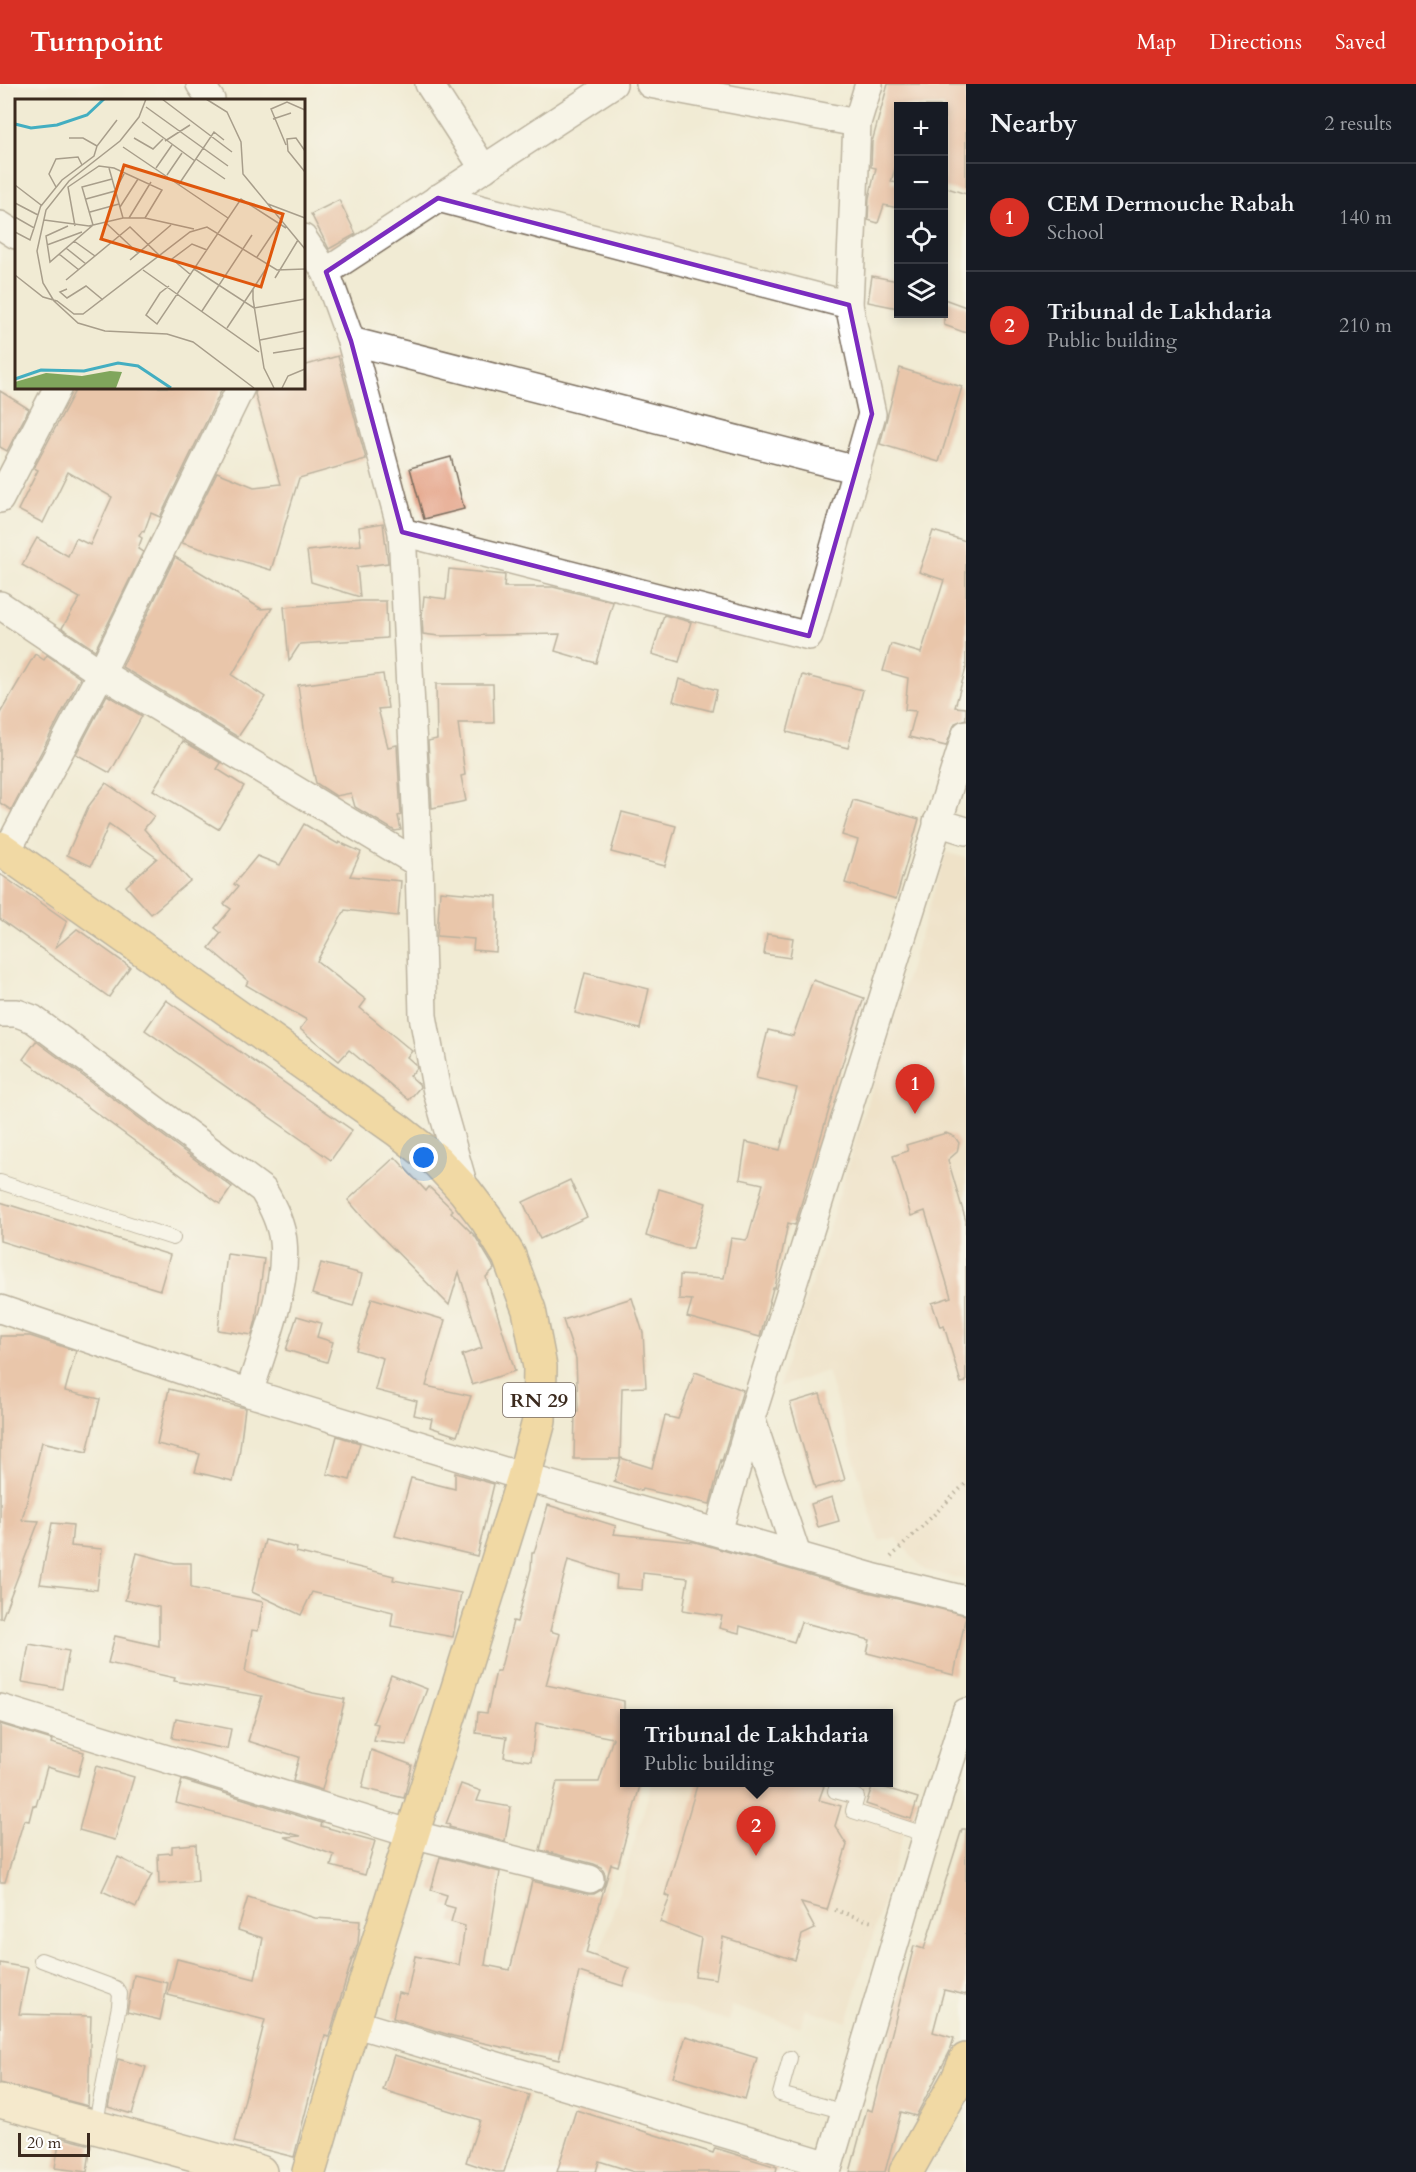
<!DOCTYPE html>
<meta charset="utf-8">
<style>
body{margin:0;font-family:Cardo,serif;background:#20242c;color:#f1f3f6}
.controls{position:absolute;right:18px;top:18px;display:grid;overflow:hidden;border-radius:0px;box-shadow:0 3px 9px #0003}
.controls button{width:54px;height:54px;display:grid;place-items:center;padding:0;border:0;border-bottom:2px solid #363941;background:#171b24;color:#f1f3f6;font:30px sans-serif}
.scale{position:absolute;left:18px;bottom:15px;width:72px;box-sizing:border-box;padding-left:6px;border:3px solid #3b2a1e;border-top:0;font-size:16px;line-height:21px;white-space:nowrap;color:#3b2a1e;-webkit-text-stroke:4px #fff;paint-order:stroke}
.you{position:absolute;left:424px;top:1074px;width:21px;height:21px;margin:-15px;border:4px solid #fff;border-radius:50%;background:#1a73e8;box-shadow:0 0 0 9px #1a73e833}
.badge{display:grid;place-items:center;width:39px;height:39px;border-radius:50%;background:#d93025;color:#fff;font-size:20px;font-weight:700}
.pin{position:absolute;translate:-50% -50px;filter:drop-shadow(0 2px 3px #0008)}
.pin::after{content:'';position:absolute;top:32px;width:21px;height:18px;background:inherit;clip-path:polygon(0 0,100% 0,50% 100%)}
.popup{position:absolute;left:620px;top:1625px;width:273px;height:78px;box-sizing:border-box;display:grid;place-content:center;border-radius:0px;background:#171b24;filter:drop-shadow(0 2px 4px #0005);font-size:20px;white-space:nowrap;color:#9ea1a6}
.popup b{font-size:22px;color:#f1f3f6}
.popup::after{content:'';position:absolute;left:50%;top:100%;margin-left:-12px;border:12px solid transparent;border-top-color:#171b24}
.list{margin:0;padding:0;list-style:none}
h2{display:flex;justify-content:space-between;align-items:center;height:78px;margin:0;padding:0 24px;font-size:26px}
h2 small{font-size:20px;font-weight:400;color:#9ea1a6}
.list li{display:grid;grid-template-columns:39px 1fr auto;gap:18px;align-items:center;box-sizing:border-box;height:108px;padding:0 24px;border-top:2px solid #363941}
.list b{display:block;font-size:22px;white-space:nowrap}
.list p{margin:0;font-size:20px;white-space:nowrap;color:#9ea1a6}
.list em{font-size:20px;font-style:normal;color:#9ea1a6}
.icon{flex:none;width:33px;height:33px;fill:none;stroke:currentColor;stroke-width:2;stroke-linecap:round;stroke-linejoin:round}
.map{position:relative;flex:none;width:966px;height:2088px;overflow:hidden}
header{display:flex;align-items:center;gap:36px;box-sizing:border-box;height:84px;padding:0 30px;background:#d93025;color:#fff}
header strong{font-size:28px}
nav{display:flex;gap:33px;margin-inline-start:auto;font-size:21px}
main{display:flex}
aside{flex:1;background:#171b24}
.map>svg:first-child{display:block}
</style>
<header>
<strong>Turnpoint</strong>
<nav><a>Map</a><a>Directions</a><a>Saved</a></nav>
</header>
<main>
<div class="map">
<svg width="966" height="2088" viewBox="0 0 966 2088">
<rect width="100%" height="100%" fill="#fff"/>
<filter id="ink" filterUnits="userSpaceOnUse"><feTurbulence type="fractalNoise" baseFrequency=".0167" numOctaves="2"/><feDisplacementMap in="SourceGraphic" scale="12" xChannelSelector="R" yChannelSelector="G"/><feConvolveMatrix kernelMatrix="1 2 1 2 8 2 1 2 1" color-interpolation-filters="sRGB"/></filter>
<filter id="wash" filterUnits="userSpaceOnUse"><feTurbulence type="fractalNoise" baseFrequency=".008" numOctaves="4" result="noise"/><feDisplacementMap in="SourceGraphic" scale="24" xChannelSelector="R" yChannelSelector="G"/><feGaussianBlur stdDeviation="1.35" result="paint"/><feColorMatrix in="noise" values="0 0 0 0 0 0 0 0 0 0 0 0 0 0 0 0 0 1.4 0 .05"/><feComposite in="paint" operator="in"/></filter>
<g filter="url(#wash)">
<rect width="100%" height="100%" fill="#f1ebd4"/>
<g fill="#edd7bb">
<polygon points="946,768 966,774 966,1496 924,1486 896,1454 879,1457 827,1287 779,1303"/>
<polygon points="652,1699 872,1699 915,1712 847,1938 806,1925 800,1943 732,1922 728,1937 592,1896"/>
</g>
<g id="blocks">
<g fill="#e19979">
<polygon points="888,0 966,0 966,110 944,103 944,22 898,22 898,75 891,98 898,99 898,124 884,121 878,139 868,136 869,114 876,84 871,83 872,58"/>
<polygon points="339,116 356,150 329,165 311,130"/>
<polygon points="872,192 898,197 898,224 868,218"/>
<polygon points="944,215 966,223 966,249 944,241"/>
<polygon points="338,272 366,375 299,394 271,486 182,459 217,388 254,403 281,400 255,310 257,303 303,303 303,282"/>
<polygon points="900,284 962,303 939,378 880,360"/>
<polygon points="77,303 223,303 160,433 151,429 144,448 142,447 139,452 142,454 138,465 143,468 95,566 62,544 80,514 22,481 37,454 68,472 76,454 90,461 112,413 68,388 43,439 18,426 38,386 34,384"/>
<polygon points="0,307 29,325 7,367 0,363"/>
<polygon points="451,373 464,425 424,435 410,384"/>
<polygon points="383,439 388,479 357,483 360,513 311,498 307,467 361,461 359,443"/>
<polygon points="933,447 966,457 966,584 955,623 966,624 966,635 955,639 946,662 909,653 916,627 905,626 908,594 883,587 891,560 921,569 944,496 919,488"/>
<polygon points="175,473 260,524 259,525 272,524 232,591 265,613 238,653 122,583"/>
<polygon points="449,485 505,491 504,503 553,503 613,518 596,579 555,567 560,550 439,552 423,550 422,532 424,512 446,515"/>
<polygon points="361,517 386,517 387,554 300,560 289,577 284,523"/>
<polygon points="664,531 691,538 679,578 652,570"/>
<polygon points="35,570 44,576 47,571 80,594 11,726 0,719 0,629"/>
<polygon points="383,590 388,624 378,625 388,663 397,661 401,731 398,732 401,746 395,747 355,723 351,709 336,712 316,699 305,651 298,601"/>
<polygon points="802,591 863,606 848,664 787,648"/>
<polygon points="679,595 717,606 712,627 673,617"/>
<polygon points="436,600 493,600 494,639 458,639 465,691 461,692 466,717 432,724 428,657 437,655"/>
<polygon points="107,611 142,632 110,689 76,670"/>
<polygon points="183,657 221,679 217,685 244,702 218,745 153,706"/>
<polygon points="106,699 154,732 144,745 190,797 151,830 126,802 157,774 109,740 91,782 67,771 88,723"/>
<polygon points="853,716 919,735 896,815 845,799 858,756 842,751"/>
<polygon points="622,728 676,742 665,782 611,768"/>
<polygon points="304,740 338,760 339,758 361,768 350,792 401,797 398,832 345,826 317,877 366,916 360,924 412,967 407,973 416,981 417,984 410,992 419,1000 420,1003 409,1016 349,966 339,977 300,945 307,936 246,901 248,897 209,864 221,849 215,844 231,825 224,820 238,803 234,800 257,772 280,781"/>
<polygon points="0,790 67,837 55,864 77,845 130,883 109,913 0,835"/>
<polygon points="440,807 497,812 497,836 498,836 496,868 473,866 474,855 437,852"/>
<polygon points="767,850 793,854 790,874 764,870"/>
<polygon points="585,889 649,905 640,945 575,929"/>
<polygon points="813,896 864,914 848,961 795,1141 788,1139 775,1204 773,1204 760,1253 687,1233 692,1216 679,1215 680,1191 724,1194 731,1154 746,1156 748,1154 763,1100 740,1095 746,1058 780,1066 797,1004 756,994 768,946 793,952"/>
<polygon points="166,916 352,1046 331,1076 145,946"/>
<polygon points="36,957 232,1103 220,1120 23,975"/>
<polygon points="946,1049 955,1053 959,1059 957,1068 948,1076 966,1137 966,1298 961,1299 944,1242 940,1243 932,1219 951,1213 925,1127 911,1132 893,1072 908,1067 906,1061"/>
<polygon points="395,1073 426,1107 429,1103 453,1126 451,1128 475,1152 492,1180 494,1185 486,1193 515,1287 472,1301 462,1271 482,1264 459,1188 449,1221 366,1137 348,1116"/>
<polygon points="570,1096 587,1133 540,1155 523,1118"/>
<polygon points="659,1105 706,1119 693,1164 685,1164 646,1152"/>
<polygon points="0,1118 170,1171 160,1206 0,1157"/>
<polygon points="227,1170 264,1175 256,1236 252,1251 218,1246"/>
<polygon points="321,1179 362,1190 353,1222 312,1210"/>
<polygon points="372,1214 445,1236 426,1302 471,1312 457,1352 430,1343 432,1335 414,1331 417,1317 375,1306 383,1274 356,1266"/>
<polygon points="632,1214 643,1249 646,1303 622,1304 620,1375 574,1375 575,1328 578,1328 576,1275 563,1236"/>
<polygon points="297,1232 321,1239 317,1253 333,1258 327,1278 286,1266"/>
<polygon points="0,1252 30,1252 76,1267 65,1307 100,1315 87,1368 42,1358 22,1436 39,1437 2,1534 0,1534"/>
<polygon points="695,1288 743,1306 722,1377 721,1376 710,1420 642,1405 641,1407 614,1398 621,1374 652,1384 665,1332 678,1335"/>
<polygon points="169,1305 245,1324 239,1372 233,1397 195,1388 200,1370 157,1360"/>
<polygon points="820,1310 845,1396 815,1404 790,1319"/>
<polygon points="337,1352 360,1359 350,1396 327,1390"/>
<polygon points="455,1389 494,1400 477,1472 395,1452 411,1394 455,1405"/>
<polygon points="832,1413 839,1437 818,1443 811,1420"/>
<polygon points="548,1421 616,1442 614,1450 695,1458 868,1508 966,1531 954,1591 867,1569 870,1556 801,1538 794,1558 740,1542 739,1549 719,1544 722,1532 683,1526 688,1494 643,1489 642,1506 616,1504 617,1491 568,1476 550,1547 560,1550 546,1601 624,1617 624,1698 641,1698 618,1782 611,1780 586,1869 629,1884 623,1902 579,1888 559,1976 453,1952 393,1934 398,1909 407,1911 415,1872 459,1881 465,1842 451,1838 455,1824 444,1821 447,1811 431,1806 440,1773 500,1788 485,1881 510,1886 532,1797 587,1810 594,1810 601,1806 605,1799 605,1790 601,1783 594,1780 540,1766 557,1698 599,1698 613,1654 536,1639 531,1677 504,1673 507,1653 476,1649 478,1628 487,1629 496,1587 500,1587 513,1537 517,1538 531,1485 532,1469 534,1469"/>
<polygon points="52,1439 73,1441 71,1462 102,1465 97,1506 40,1500"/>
<polygon points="265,1456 297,1464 296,1468 394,1492 393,1496 461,1509 453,1553 391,1542 393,1528 312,1508 301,1531 252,1508"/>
<polygon points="137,1469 175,1479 191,1479 191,1504 263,1518 258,1547 252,1546 245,1588 313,1609 345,1615 322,1706 293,1697 299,1673 248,1657 262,1612 174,1597 175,1594 108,1579 115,1552 159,1562 159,1523 125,1516"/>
<polygon points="29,1560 69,1567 62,1605 22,1598"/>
<polygon points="391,1591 427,1605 406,1661 374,1657 378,1640 373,1639"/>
<polygon points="176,1634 231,1645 227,1665 172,1654"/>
<polygon points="0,1640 52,1656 51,1659 84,1668 78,1692 47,1683 36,1722 33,1721 29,1737 24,1736 5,1798 0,1798"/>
<polygon points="371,1666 412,1681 404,1714 362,1704"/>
<polygon points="96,1682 134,1693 115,1756 79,1746"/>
<polygon points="182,1696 322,1739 321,1742 375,1757 365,1791 331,1782 334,1771 284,1753 301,1752 176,1719"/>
<polygon points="698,1698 814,1698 824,1702 819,1716 841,1722 835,1742 847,1761 827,1826 801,1819 815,1845 802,1851 795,1876 723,1853 716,1895 695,1892 701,1854 660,1838 670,1813 665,1811"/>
<polygon points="461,1700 481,1707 477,1717 511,1723 505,1757 449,1743 450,1741 446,1740"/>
<polygon points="873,1700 918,1714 911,1735 866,1720"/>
<polygon points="962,1745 966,1745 966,1911 944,1906 933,1948 954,1954 950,1967 916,2032 901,2028 885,2088 850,2088 867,2025 872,2027 914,1862 924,1865"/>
<polygon points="196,1760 198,1797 159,1800 158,1770 172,1769 172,1762"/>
<polygon points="118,1773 152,1790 136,1823 102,1807"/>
<polygon points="248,1813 315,1834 360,1837 358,1859 353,1875 352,1875 329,1953 325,1952 294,2073 234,2058 265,1936 168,1911 177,1875 255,1895 263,1854 238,1846"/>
<polygon points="0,1879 28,1884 19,1930 91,1932 88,2022 0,1999"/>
<polygon points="134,1891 168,1899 160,1936 127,1928"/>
<polygon points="686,1952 757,1974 745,2015 673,1993"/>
<polygon points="394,1971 529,2011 504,2088 496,2088 466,2078 480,2036 383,2006"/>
<polygon points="118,1975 146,1983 132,2030 108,2023"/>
<polygon points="576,2026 713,2069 715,2064 777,2083 776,2088 634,2088 599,2077 596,2088 557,2088"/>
<polygon points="60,2053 91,2061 87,2088 55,2084"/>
</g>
</g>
</g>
<g filter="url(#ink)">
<use href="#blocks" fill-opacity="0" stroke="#7b6e5e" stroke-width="1.5"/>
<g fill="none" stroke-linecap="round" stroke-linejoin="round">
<defs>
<g id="lane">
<polyline points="0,1098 173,1154"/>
<polyline points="835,1707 857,1713 853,1727 927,1751"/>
<polyline points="41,1876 116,1904 120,1910 119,1922 95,2043"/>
<polyline points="790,1974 780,2010 845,2028"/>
</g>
<g id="street">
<polyline points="200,0 211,16"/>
<polyline points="429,0 484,85"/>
<polyline points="650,0 857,39"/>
<polyline points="438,114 849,221"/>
<polyline points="0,141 16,151"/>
<polyline points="303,154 326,188 351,257 402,448 419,780 423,932 437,1008 465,1106"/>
<polyline points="326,188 613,0"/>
<polyline points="351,257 857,386"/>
<polyline points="0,415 58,303"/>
<polyline points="402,448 809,552 872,330 849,221 857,39 869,0"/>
<polyline points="0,521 101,589 419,780"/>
<polyline points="937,738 966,747"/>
<polyline points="6,769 101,589 241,303"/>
<path d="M0,929H17L33,935L263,1106C272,1121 281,1138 283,1157C288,1203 263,1264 249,1309"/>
<polyline points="0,1225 249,1309 524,1393 872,1493 966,1516"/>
<polyline points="751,1334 797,1471"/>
<polyline points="718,1448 751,1334 966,650"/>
<polyline points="0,1624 412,1750 590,1795"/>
<polyline points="353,1939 829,2081"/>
<polyline points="827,2088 927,1751 966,1628"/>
</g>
<polyline id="secondary" points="0,2017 260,2088"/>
<g id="primary">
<polyline points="0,764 399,1047 437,1077 465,1107 487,1136 509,1172 529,1226 540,1283 539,1337 524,1393 353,1939 309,2088"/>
<polyline points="906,2088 957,1997 966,1976"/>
</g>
</defs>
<use href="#lane" stroke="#7b6e5e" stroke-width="16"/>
<use href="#street" stroke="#7b6e5e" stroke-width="30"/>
<use href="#secondary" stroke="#7b6e5e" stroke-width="36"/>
<use href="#primary" stroke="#7b6e5e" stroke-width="36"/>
<g stroke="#7b6e5e" stroke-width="4" stroke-dasharray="1.5 4.5" stroke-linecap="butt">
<polyline points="891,1473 966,1399"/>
<polyline points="835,1826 875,1839"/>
</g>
<use href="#lane" stroke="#fff" stroke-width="14"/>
<use href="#street" stroke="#fff" stroke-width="27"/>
<use href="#secondary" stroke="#fae7c3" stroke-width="33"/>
<use href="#primary" stroke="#f2c36a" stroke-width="33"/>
</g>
</g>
<path d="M0 0H966V2088H0ZM438,114L849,221L872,330L809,552L402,448L351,257L326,188Z" fill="#f1ebd4" fill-opacity=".55" fill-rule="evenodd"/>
<path fill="none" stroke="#7b2cbf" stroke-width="4.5" stroke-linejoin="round" d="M438,114L849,221L872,330L809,552L402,448L351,257L326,188Z"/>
<g text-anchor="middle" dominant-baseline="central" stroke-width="5" stroke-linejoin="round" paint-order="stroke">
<rect fill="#fff" stroke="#766a62" stroke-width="1.5" x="503" y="1299" width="72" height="34" rx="4.5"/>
<g font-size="20" font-weight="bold" fill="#3b2a1e">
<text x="539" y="1316">RN 29</text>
</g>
</g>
<g transform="translate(15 15)">
<rect width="290" height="290" fill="#f1ebd4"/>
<path d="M95,272L107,273L101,289H0V283L31,274L67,277Z" fill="#80a65c"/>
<path fill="none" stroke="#43aec1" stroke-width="3" d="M0,25L16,29L42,26L72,16L89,0M0,280L26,271L69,272L103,264L123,267L156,289"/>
<path fill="none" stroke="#a89e8b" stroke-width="1.5" d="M131,0L124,18L105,42L54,82L31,111L22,152L28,184L39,202L63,224L90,232L152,235L178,243L239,289M147,0L217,53M191,0L212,13L226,43L228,75L290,150M131,8L213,67M258,20L276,14M127,23L180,62M54,39H68L82,47M119,39L138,50L148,40M150,42L175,26M271,46L256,10L272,3L290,11M108,48L213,119M290,52L281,39L272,40L273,52L290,73M181,60L210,80M94,69L108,119M141,69L157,46M152,76L167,54M164,85L199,33L209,41M0,86L26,106L19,129L0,118M41,88L34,75L41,60L63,58L67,66M71,100L100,92L109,75M0,104L23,116M253,105L290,119M26,107L47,81L79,57L82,47L102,21M105,108L123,80M75,113L104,105M114,119L136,83M29,121L74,127L108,119H130L179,130M91,124L123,154M53,127L31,137L35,163L78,126L67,88L97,80M60,127L53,88L84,67L99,69L147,91L130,119M0,133L15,141L19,129M59,142L80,157M32,146L67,133M51,149L71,165M44,155L64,171M242,158L264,125M115,161L156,126M254,165L238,190V200L249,269L259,289M179,170L239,209L290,200M128,171L244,253M0,176L28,198L42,202L59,215H68L175,133L192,128L262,171L290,170M176,176L157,160L177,145L192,151M260,179L283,141M51,181L115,128L145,157M154,187L145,194L131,216L142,225L226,100L271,129M52,190L45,193L52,199L71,187L88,201M187,212L237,136M212,229L238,190M245,241L290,232M258,254L290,249M267,289L273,277L290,270"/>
<path fill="#df570d" fill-opacity="0.15" stroke="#df570d" stroke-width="3" d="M109,66L268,115L246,188L86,140Z"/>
<rect width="290" height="290" fill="none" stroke="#3b2a1e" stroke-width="3"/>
</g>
</svg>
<div class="controls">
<button>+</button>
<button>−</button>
<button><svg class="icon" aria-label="locate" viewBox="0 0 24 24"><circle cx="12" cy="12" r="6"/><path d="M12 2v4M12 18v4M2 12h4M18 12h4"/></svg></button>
<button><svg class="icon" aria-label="layers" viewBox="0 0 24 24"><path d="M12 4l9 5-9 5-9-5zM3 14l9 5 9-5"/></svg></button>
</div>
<div class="scale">20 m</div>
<div class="you"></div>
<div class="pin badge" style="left:915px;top:1030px">1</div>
<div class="pin badge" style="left:756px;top:1772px">2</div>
<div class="popup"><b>Tribunal de Lakhdaria</b>Public building</div>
</div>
<aside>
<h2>Nearby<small>2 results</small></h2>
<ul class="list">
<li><span class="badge">1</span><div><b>CEM Dermouche Rabah</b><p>School</p></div><em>140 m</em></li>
<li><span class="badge">2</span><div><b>Tribunal de Lakhdaria</b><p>Public building</p></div><em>210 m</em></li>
</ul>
</aside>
</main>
